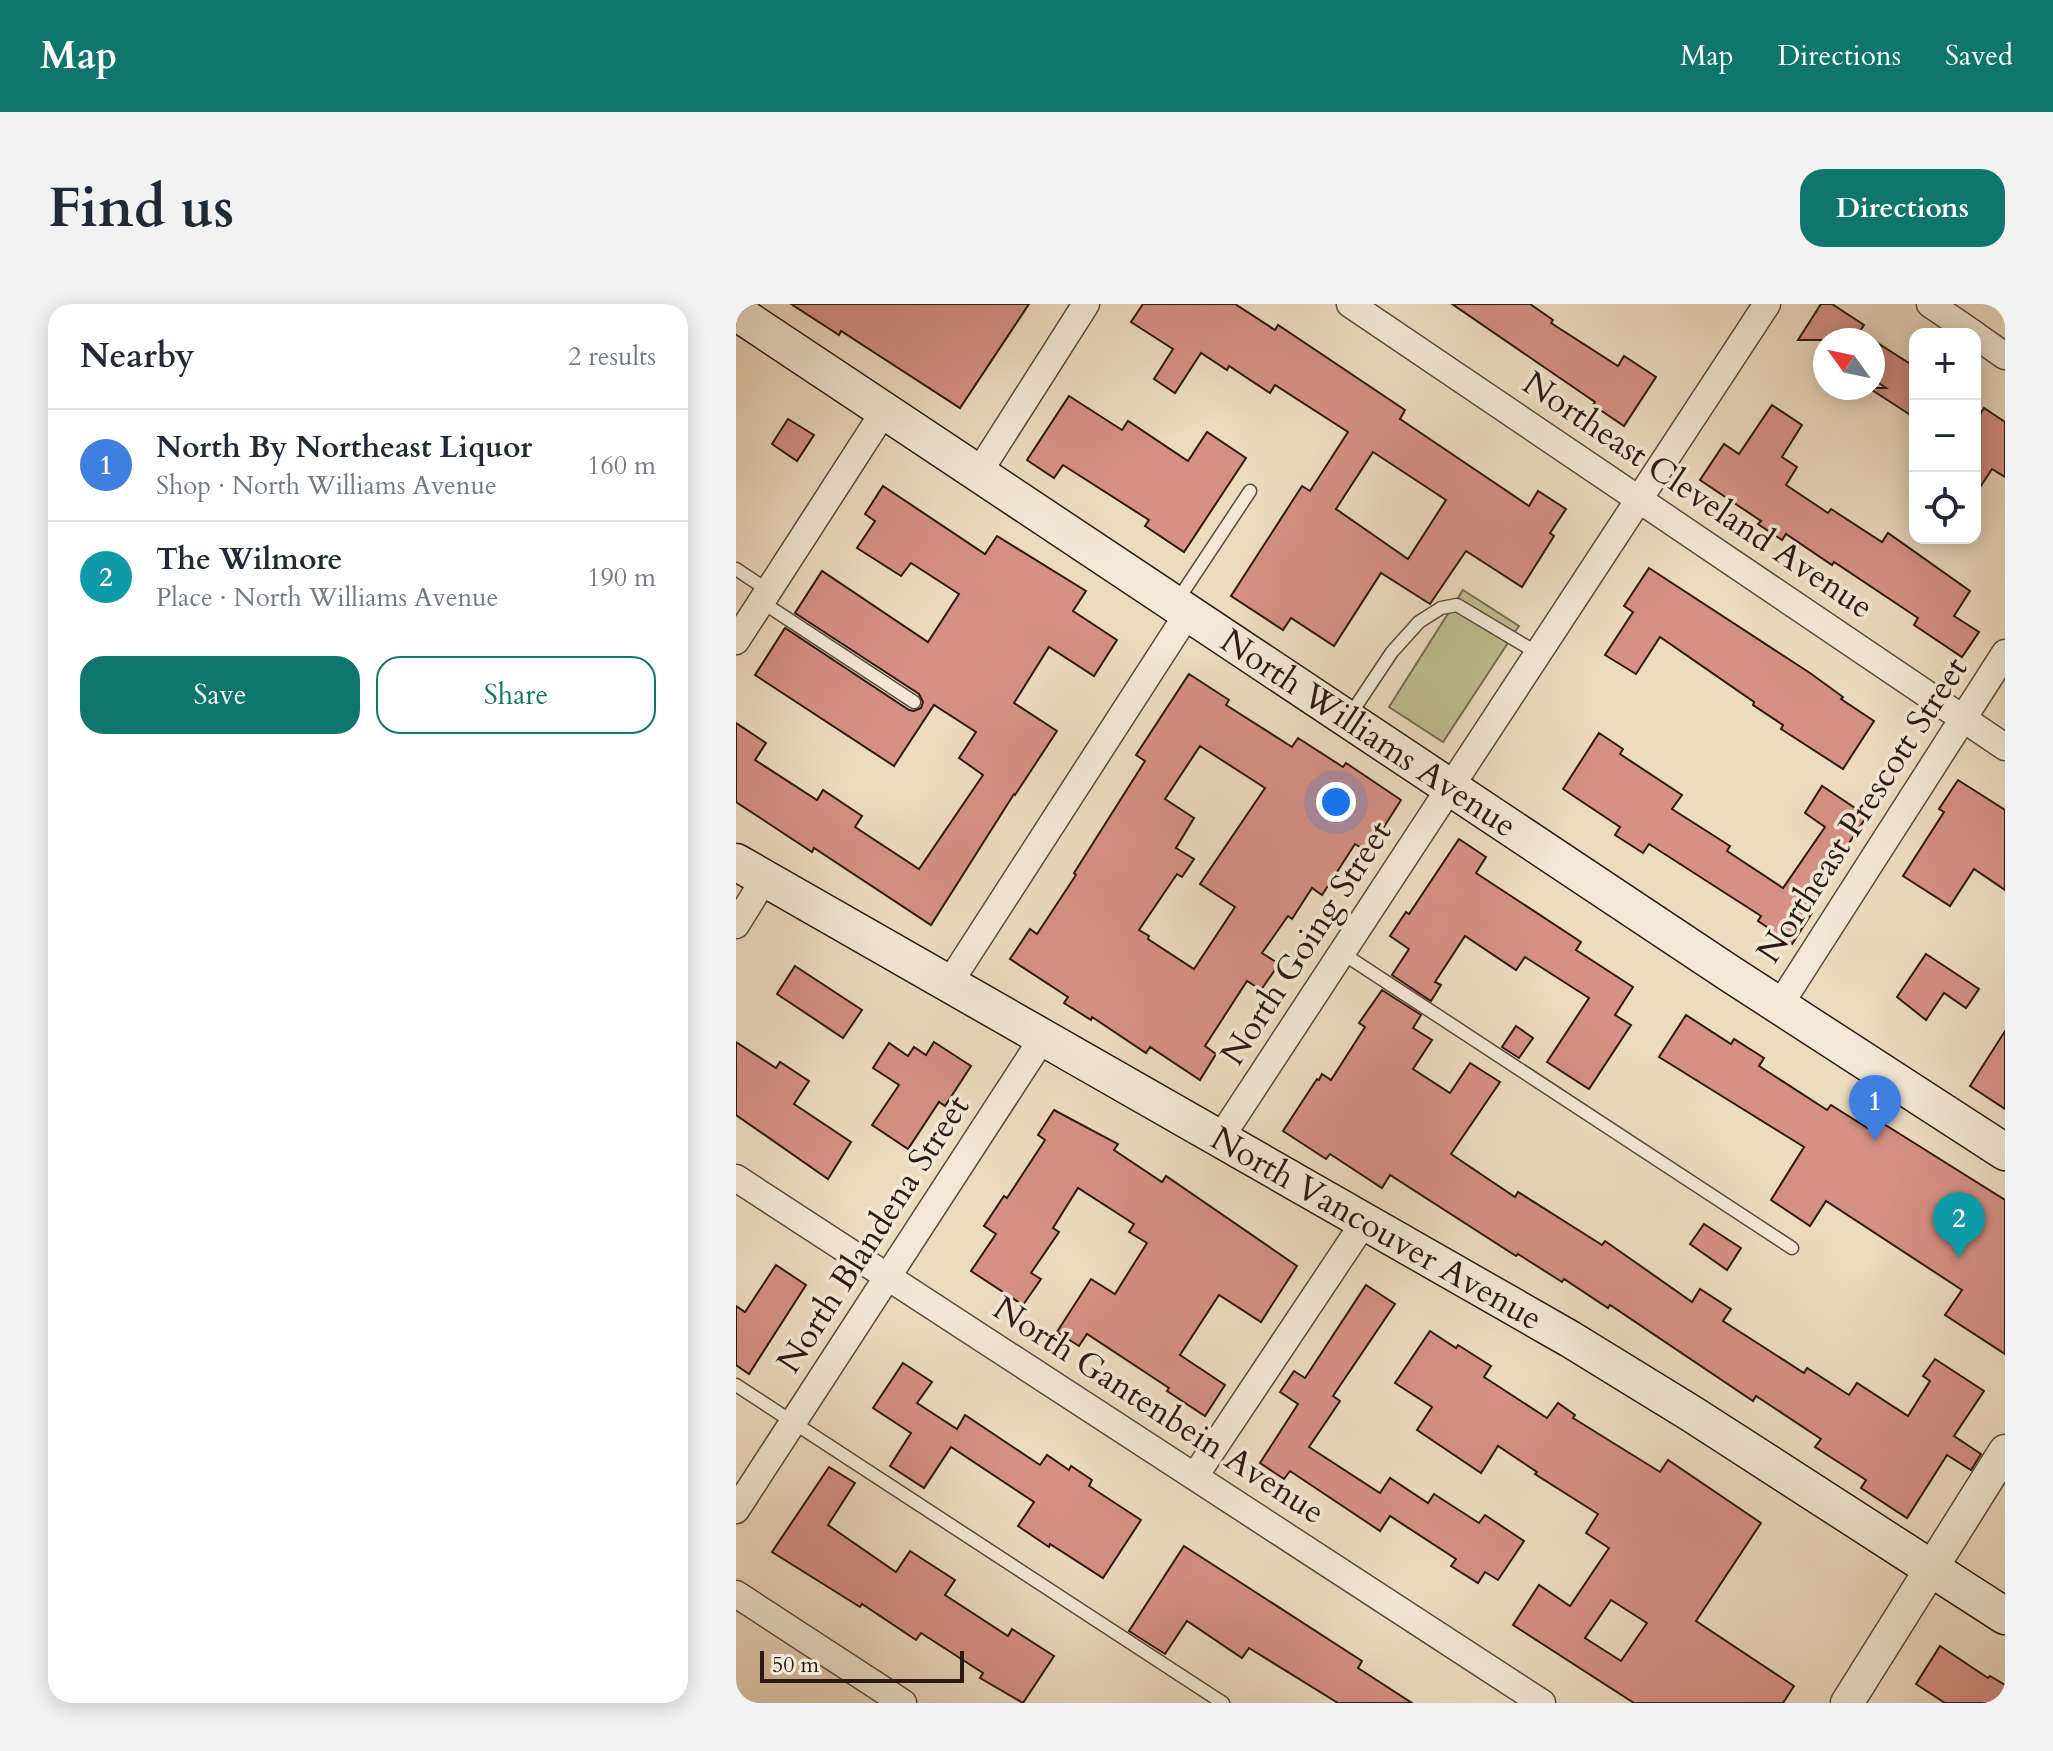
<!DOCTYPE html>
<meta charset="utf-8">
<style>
body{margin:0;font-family:Cardo,serif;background:#f2f2f3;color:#1f2937}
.controls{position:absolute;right:24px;top:24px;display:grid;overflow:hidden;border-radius:16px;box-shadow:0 4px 20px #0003}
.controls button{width:72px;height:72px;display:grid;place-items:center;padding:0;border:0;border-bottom:2px solid #e0e1e3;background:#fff;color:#1f2937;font:40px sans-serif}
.compass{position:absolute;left:1077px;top:24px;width:72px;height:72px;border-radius:50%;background:#fff;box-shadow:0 4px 20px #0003;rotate:303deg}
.scale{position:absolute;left:24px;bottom:20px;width:204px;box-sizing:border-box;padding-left:8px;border:4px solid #2d1a13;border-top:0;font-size:22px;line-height:28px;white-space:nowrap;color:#2d1a13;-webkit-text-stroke:6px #f3e8d6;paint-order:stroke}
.you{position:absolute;left:600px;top:498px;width:28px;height:28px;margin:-20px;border:6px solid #fff;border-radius:50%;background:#1a73e8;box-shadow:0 0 0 12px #1a73e833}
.badge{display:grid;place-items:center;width:52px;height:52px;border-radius:50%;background:#0f766e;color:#fff;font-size:26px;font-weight:700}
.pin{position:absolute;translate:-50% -66px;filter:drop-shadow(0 2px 4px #0008)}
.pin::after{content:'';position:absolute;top:42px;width:28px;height:24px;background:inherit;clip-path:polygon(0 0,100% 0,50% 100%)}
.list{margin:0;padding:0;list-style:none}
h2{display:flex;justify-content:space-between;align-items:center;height:104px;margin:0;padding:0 32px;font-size:34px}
h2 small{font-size:26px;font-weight:400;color:#747a83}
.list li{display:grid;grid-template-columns:52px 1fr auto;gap:24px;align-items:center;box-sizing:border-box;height:112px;padding:0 32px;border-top:2px solid #e0e1e3}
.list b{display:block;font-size:30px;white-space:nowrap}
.list p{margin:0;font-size:26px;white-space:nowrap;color:#747a83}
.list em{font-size:26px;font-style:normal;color:#747a83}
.actions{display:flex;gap:16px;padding:24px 32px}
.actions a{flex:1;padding:18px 0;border:2px solid #0f766e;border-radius:24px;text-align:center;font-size:28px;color:#0f766e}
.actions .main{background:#0f766e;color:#fff}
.icon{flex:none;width:44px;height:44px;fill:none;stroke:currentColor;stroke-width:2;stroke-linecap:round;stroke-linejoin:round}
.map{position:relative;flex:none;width:1269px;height:1399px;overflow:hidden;border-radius:24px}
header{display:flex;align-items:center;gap:48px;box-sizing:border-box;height:112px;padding:0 40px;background:#0f766e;color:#fff}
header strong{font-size:38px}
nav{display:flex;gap:44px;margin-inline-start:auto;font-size:28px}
.intro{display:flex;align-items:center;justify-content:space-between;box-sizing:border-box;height:192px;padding:0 48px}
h1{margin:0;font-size:56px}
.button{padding:20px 36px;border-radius:24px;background:#0f766e;color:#fff;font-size:28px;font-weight:700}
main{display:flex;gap:48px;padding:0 48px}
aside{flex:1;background:#fff;border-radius:24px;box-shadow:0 4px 20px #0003}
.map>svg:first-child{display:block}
</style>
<header>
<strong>Map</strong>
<nav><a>Map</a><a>Directions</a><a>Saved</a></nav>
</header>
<div class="intro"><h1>Find us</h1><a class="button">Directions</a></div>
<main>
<aside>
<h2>Nearby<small>2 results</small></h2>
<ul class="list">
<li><span class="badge" style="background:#3f7fe0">1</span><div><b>North By Northeast Liquor</b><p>Shop · North Williams Avenue</p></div><em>160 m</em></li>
<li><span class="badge" style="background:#0f9aa8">2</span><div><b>The Wilmore</b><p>Place · North Williams Avenue</p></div><em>190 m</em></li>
</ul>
<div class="actions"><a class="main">Save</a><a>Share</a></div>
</aside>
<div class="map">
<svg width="1269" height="1399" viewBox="0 0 1269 1399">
<rect width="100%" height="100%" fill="#eddbc0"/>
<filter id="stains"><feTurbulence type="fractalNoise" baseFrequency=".0025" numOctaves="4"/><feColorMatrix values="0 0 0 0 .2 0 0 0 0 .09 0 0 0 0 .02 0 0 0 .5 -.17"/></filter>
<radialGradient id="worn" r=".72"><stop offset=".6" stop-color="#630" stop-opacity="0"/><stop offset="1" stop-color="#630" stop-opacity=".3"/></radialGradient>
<polygon fill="#bebe8e" stroke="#766c50" stroke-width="2" points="727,286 783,322 707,438 653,403"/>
<g fill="#d69085" stroke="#2d1a13" stroke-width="2" fill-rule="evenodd">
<polygon points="55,0 293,0 224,104 105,27 103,31"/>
<path d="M407,0H499L539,26L542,21L669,106L664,115L793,202L802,187L830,205L814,229L818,232L786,283L730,247L694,300L645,269L598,342L555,314L547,326L495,292L566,182L574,187L612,128L539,81L534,89L493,62L491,66L465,49L439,89L418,75L437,45L395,18ZM637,148L710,196L672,255L600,205Z"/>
<polygon points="716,0 794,0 817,16 815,19 882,62 888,52 920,73 888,122 857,101 859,98"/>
<polygon points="1085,0 1096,0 1128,21 1118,36 1062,36"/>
<polygon points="1137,36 1179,63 1179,114 1133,84 1150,84 1137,75"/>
<polygon points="333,92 386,126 392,117 452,157 471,128 510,154 448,248 409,222 413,216 327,161 318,174 291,156"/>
<polygon points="1036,101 1066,121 1046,153 1061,163 1050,181 1092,209 1095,205 1146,238 1152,229 1234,287 1218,312 1243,328 1226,353 1178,321 1182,314 1098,258 1096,261 1050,230 1046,236 1022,220 1025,217 964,176 988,140 1003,150"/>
<polygon points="1248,104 1269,118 1269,173 1256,165 1239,191 1239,118"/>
<polygon points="52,115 78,131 61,157 36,140"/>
<polygon points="147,182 249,250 261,232 350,287 337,307 381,336 358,372 313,343 278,399 321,427 279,491 278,490 195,621 78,544 76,548 0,498 0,419 30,439 19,456 81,496 87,486 126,512 119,523 183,565 247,471 223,454 240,428 198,401 158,462 19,371 49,324 173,406 178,407 185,404 187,398 183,390 59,309 86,267 192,338 223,290 175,259 165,272 121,244 139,217 129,210"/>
<polygon points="913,264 1074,369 1107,393 1105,395 1138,417 1107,465 1045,425 1047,421 1017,401 1018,398 924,333 900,370 869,351 897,308 888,302"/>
<path d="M453,370L493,396L490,401L556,443L562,434L607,463L610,459L665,496L632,548L619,540L586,591L576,584L556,615L552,612L526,649L543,660L525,686L511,677L469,742L480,750L464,776L414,743L410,749L356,713L355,716L328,699L332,693L274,655L294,625L301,630L340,571L338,569L409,457L400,451ZM464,442L529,484L464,580L499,603L458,665L412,635L413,632L403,626L441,570L446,573L458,555L440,544L458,514L429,495Z"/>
<polygon points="863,429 887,445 884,450 946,491 936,505 994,542 991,547 1047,584 1089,523 1069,509 1086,482 1131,512 1070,604 1076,609 1056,640 1022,617 1025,612 913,540 907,549 879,531 884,523 827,485"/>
<polygon points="1222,476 1269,506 1269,586 1238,565 1214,602 1167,572 1208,508 1203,505"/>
<polygon points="723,535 750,553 740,569 845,638 840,646 897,683 879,711 895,721 853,785 811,758 853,694 789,653 780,666 729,632 699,678 705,681 695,697 656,671 673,645 654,632 670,608 673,610"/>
<polygon points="1190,650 1243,685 1230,704 1208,689 1190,716 1161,693"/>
<polygon points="59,662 126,706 107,734 41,690"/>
<polygon points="646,686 685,711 677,724 696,736 677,765 714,789 734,759 764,778 715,850 779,893 782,888 866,941 869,937 956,998 964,985 995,1005 987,1017 1068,1069 1071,1064 1113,1091 1121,1079 1172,1112 1194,1077 1187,1072 1199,1055 1248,1087 1218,1132 1245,1150 1235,1166 1211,1151 1171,1214 1125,1184 1130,1176 1079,1143 1085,1135 1020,1092 1017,1097 874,1001 872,1004 828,975 826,978 782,950 780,952 654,871 646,884 594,850 590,855 547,827 581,775 583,776 586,770 595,776 629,723 623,719"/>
<polygon points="950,711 995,740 998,735 1028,754 1023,762 1091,806 1095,801 1133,825 1140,815 1269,896 1269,1050 1209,1011 1226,986 1090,897 1074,922 1035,896 1068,843 923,753"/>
<polygon points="780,722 797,734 783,754 766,743"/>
<polygon points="1269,727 1269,805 1234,782"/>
<polygon points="0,738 40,764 44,758 73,777 58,800 115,838 92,875 0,811"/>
<polygon points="198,738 235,762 209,802 203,798 172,845 136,821 163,781 137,764 153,739 172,752 178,743 190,751"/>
<polygon points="318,806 382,840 378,846 426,878 430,872 561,962 525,1018 483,991 444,1051 489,1081 469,1112 431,1087 433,1084 351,1030 343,1042 321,1028 355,975 379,990 411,939 393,928 398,920 342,884 317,924 323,928 295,969 305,975 287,1001 235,967 260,930 248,922 268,892 271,894 309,836 302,831"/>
<polygon points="968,920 1005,944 991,966 954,940"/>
<polygon points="40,961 70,981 13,1070 0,1061 0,1002 9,1008"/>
<polygon points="630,981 659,1000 597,1092 604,1097 573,1143 644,1189 654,1174 692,1199 698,1190 743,1219 749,1211 788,1237 762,1276 749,1268 742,1279 715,1262 720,1255 654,1212 644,1227 554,1167 548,1175 524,1159 562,1100 544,1088 558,1067 569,1074"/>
<path d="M694,1027L720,1044L722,1041L755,1062L748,1073L811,1114L822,1099L839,1111L837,1114L924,1168L932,1156L1025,1219L960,1317L1058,1382L1047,1399H898L777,1321L803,1281L834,1302L873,1244L850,1229L862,1210L799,1170L801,1168L762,1142L745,1169L681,1126L696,1103L659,1079ZM875,1296L911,1319L885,1357L849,1334Z"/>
<polygon points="167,1059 196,1078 181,1099 221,1125 229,1111 304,1161 311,1151 333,1166 335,1162 356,1176 353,1182 405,1216 367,1274 314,1240 313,1243 282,1222 298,1198 215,1143 188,1184 154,1162 175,1129 137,1104"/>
<polygon points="93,1163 119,1179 92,1221 160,1268 174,1247 219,1276 209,1291 272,1332 276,1325 318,1352 287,1399 244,1374 247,1369 185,1329 180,1336 126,1300 124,1303 36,1248"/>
<polygon points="448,1242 626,1357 622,1364 676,1399 602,1399 513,1344 506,1354 451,1317 429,1350 393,1327"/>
<polygon points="1204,1342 1252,1374 1254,1372 1269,1381 1269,1399 1209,1399 1180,1380"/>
</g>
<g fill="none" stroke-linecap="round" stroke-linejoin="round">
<defs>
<g id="service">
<polyline points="0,265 33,287"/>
<polyline points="441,297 514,187"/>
<polyline points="26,298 178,398"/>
<polyline points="612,414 656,348 683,318 705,304 721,301 803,350"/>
<polyline points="606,649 1056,944"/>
<polyline points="0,1081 487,1399"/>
</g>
<g id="minor">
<polyline points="614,0 1269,443"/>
<polyline points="1194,0 1238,30"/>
<polyline points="1239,31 1269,52"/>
<polyline points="243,168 350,0"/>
<polyline points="0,337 149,106"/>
<polyline points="0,621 29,574"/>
<polyline points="214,678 452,309"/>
<polyline points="1043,702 1269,349"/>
<polyline points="485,833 1031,0"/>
<polyline points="0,874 806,1399"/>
<polyline points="459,1172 629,917"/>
<polyline points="0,1206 308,732"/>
<polyline points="0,1290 167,1399"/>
</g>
<polyline id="tertiary" points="1111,1399 1269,1147"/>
<g id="secondary">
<path id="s1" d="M0,8L993,669L1269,848"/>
<path id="s2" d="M0,558L834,1035L956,1110L1269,1312"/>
</g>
</defs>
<use href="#service" stroke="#5d4a3e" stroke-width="15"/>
<use href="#minor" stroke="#5d4a3e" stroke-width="29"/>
<use href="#tertiary" stroke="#5d4a3e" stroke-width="35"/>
<use href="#secondary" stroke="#2d1a13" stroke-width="39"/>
<use href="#service" stroke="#f3e8d6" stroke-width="12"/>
<use href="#minor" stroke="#f3e8d6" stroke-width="26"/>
<use href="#tertiary" stroke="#f3e8d6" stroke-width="32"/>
<use href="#secondary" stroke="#f3e8d6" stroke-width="36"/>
</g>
<g text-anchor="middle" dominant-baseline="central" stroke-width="7" stroke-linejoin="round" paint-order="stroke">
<g font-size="34" fill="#2d1a13" stroke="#f3e8d6">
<text transform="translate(962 191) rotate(34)">Northeast Cleveland Avenue</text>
<text stroke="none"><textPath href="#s1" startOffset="760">North Williams Avenue</textPath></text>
<text transform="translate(1126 506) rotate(-57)">Northeast Prescott Street</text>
<text transform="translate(570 639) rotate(-57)">North Going Street</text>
<text stroke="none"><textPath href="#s2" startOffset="738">North Vancouver Avenue</textPath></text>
<text transform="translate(137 930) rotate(-57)">North Blandena Street</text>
<text transform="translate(423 1106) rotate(33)">North Gantenbein Avenue</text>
</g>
</g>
<rect width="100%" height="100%" filter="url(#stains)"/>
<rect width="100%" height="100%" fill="url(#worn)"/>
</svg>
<div class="controls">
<button>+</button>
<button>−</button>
<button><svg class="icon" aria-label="locate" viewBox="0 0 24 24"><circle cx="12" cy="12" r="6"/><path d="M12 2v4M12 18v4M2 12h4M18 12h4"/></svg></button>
</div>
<svg class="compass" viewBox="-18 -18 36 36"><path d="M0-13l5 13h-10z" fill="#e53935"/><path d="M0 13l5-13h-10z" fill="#747a83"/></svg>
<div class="scale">50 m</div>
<div class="you"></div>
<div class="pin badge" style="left:1139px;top:837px;background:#3f7fe0">1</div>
<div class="pin badge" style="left:1223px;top:954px;background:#0f9aa8">2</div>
</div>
</main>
